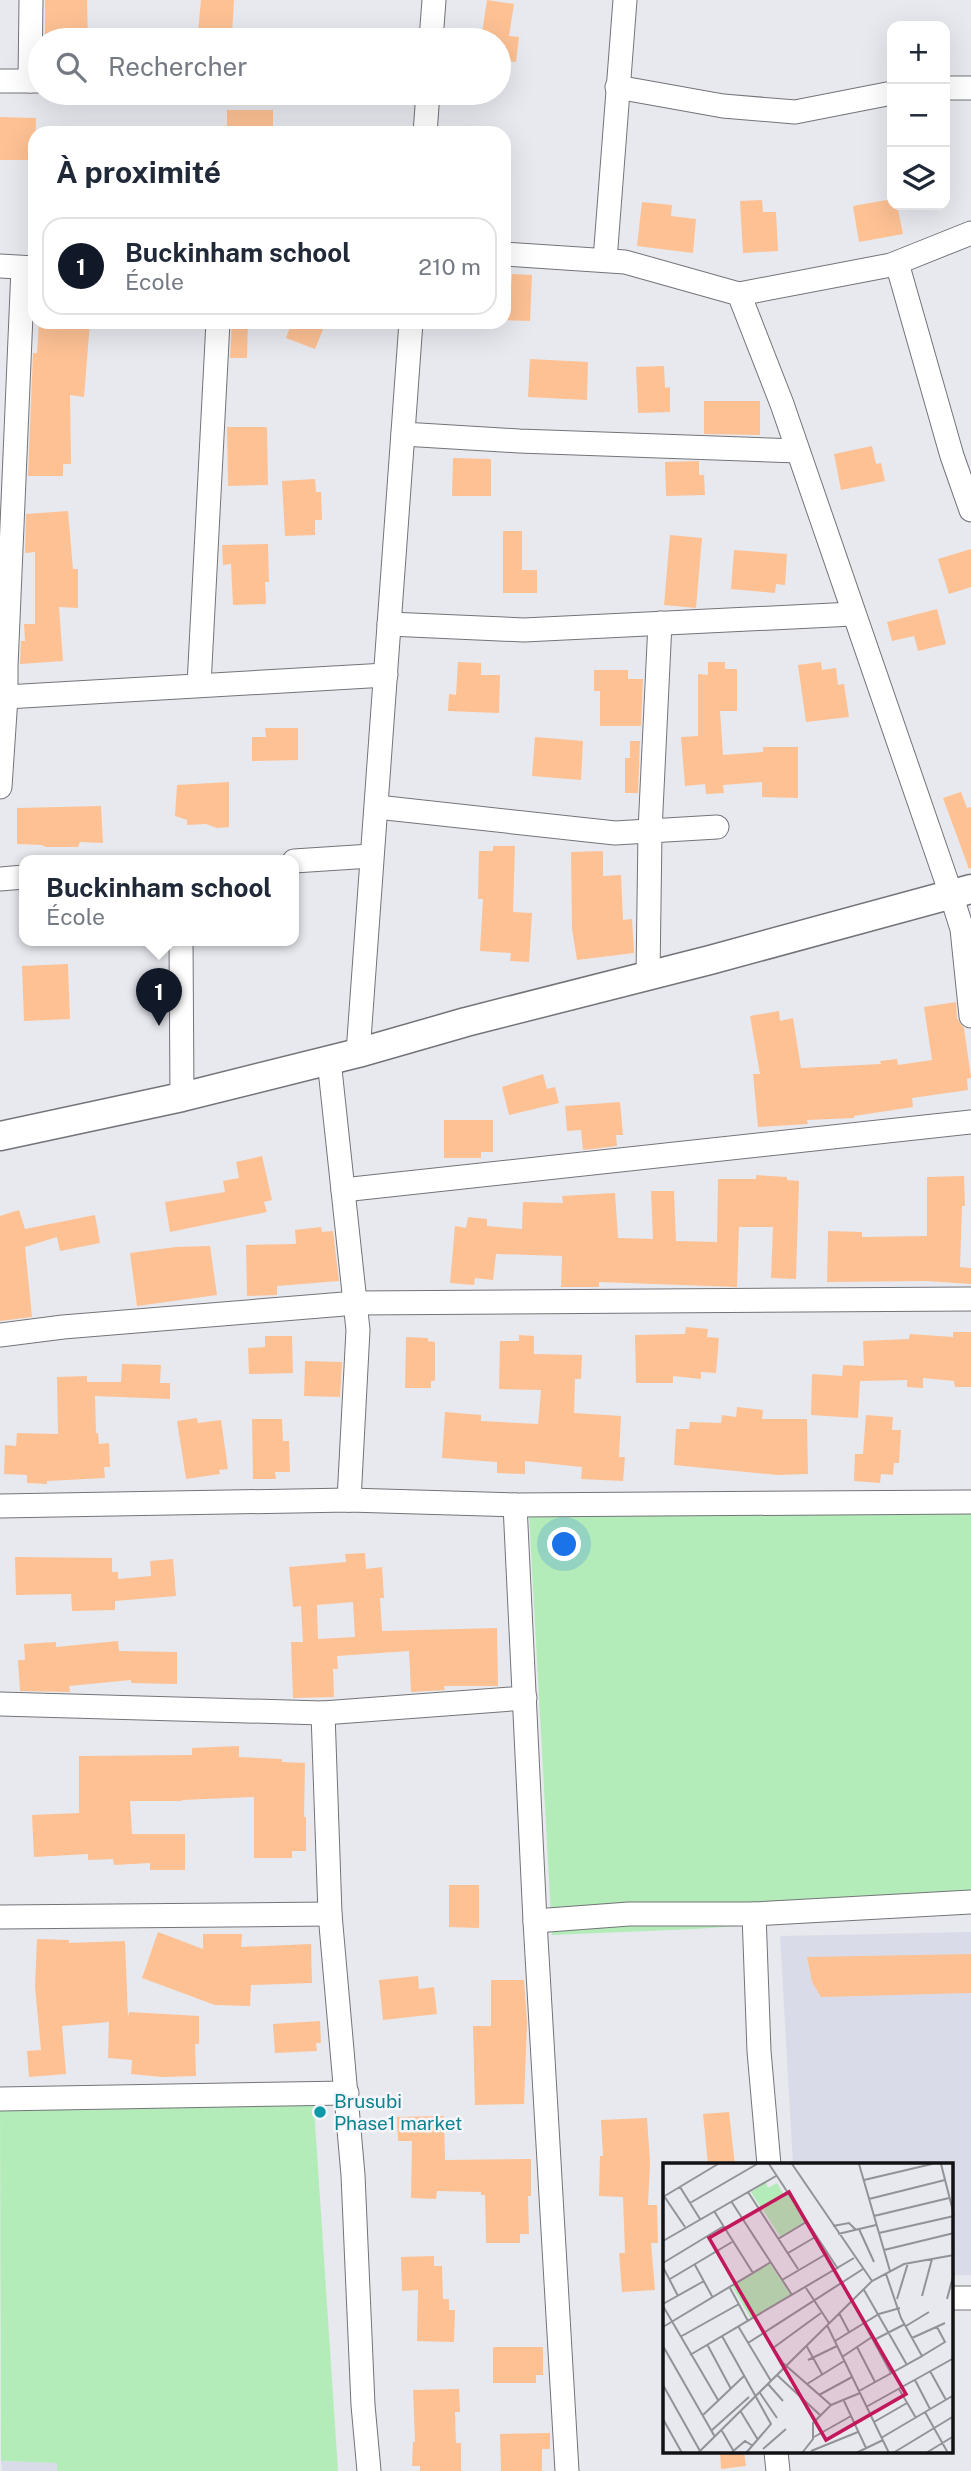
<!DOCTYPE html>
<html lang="fr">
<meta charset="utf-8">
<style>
body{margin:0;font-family:"Public Sans",sans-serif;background:#f6f6f7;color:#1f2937}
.controls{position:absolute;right:21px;top:21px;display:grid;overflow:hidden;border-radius:14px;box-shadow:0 7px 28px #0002}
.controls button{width:63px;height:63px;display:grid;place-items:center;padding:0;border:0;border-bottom:2px solid #e0e1e3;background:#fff;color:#1f2937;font:35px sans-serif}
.you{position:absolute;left:565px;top:1545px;width:24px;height:24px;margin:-18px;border:5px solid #fff;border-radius:50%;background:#1a73e8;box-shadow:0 0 0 10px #1a73e833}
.badge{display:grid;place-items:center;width:46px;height:46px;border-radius:50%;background:#111827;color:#fff;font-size:23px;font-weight:700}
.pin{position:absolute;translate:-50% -58px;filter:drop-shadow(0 2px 4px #0008)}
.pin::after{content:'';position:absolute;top:37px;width:24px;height:21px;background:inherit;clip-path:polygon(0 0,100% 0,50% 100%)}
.popup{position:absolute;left:19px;top:855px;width:280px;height:91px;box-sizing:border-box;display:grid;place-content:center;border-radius:14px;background:#fff;filter:drop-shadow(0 2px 5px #0005);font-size:23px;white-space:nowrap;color:#747a83}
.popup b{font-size:26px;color:#1f2937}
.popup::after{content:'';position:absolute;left:50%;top:100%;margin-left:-14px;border:14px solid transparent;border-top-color:#fff}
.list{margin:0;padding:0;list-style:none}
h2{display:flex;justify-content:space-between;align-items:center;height:91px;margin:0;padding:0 28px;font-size:30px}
h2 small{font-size:23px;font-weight:400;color:#747a83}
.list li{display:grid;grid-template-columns:46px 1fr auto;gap:21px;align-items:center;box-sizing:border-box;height:98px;margin:0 14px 14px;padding:0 14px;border:2px solid #e0e1e3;border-radius:21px}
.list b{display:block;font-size:26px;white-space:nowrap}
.list p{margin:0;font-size:23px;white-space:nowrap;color:#747a83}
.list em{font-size:23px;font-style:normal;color:#747a83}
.icon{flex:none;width:38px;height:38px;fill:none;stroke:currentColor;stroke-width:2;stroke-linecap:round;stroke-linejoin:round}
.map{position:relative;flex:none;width:971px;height:2471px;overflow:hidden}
.search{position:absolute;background:#fff;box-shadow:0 7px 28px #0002;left:28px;top:28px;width:483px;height:77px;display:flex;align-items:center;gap:18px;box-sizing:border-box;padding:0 24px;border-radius:38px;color:#747a83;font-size:26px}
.panel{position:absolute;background:#fff;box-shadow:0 7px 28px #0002;left:28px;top:126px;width:483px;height:203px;border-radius:21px}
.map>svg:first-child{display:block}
</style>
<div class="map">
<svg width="971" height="2471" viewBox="0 0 971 2471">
<rect width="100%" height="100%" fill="#e7e9ee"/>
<g fill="#d9dce8">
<polygon points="971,1932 971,2275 952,2275 952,2165 793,2165 780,1936"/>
<polygon points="1,2461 57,2463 57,2471 2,2471"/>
</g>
<g fill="#b3ecb8">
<polygon points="971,1507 971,1910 695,1929 552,1935 529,1514"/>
<polygon points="313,2092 338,2471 57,2471 57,2463 1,2461 0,2096"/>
</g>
<g fill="#fdc194" fill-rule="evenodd">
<polygon points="45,0 87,0 88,40 45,40"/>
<polygon points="201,0 234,0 232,34 198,32"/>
<polygon points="487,0 514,4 509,36 519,37 516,62 499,60 499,40 481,40"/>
<rect x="227" y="110" width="46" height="23"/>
<polygon points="0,117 36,118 35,160 0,160"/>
<polygon points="892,199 892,205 897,205 903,234 859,242 853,206"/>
<polygon points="762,200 763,212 776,212 778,251 743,253 740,201"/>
<polygon points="642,202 672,205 671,216 696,219 693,253 637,246"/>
<polygon points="512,274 532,275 530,321 504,320 504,288 511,289"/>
<polygon points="39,322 90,322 84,397 70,395 71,464 63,464 63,476 28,476 33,353 37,353"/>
<polygon points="232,322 248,322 247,358 230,358"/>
<polygon points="292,322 326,322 315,349 286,338"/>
<polygon points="530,359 588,362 587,400 528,397"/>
<polygon points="664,366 665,388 670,387 670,412 638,413 636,367"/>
<polygon points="704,401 760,401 760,435 704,434"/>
<polygon points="227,427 267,427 268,485 228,486"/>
<polygon points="872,446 876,464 881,463 885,481 841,490 834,454"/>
<polygon points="453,458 491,459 491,496 452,496"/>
<polygon points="699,461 699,475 704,475 705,495 666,496 665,462"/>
<polygon points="315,479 316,492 321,492 322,520 315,520 315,535 285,536 282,481"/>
<polygon points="68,511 73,569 78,569 78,608 59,607 63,661 20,664 21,641 25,641 24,624 35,624 35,552 25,553 26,514"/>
<polygon points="503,531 522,531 522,570 537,570 537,593 503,593"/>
<polygon points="670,535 702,538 696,608 664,605"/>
<polygon points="268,544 269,582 265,582 266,604 233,605 231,564 223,565 222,545"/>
<polygon points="971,549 971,587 949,594 938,559"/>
<polygon points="734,550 787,554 785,585 776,584 775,593 731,589"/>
<polygon points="937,609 946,644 918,651 914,636 892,641 887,622"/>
<polygon points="458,662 481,663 481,675 500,675 499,713 448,711 449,694 456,695"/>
<polygon points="708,662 725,662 725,669 737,669 737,711 720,711 723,755 763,752 763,747 798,747 798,798 762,797 762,782 723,785 724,793 706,794 705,784 685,786 681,737 698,736 698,674 708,675"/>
<polygon points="821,662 822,670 836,668 838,685 844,684 849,717 806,722 798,665"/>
<polygon points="594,670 628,670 628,679 643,679 641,726 600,726 600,691 594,691"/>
<polygon points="265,728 298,728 298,760 252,761 252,737 266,737"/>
<polygon points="535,737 583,741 581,780 532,776"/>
<polygon points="630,741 640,741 638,793 625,793 625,758 630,758"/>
<polygon points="229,782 229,827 217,828 206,824 187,825 187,820 175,816 177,785"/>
<polygon points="961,792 967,808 971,807 971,868 969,869 943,798"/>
<polygon points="101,806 103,843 80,842 78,847 46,847 41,845 17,844 17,808"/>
<polygon points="493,846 515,846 513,912 532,913 529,962 510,961 511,953 480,951 483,899 478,899 479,851 493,851"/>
<polygon points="603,851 603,876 621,875 623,920 632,919 634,953 577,960 572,929 571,852"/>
<polygon points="68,964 70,1019 24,1021 22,966"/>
<polygon points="956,1002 957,1018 964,1028 965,1035 971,1078 967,1079 968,1090 912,1098 913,1107 854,1116 854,1118 807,1120 808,1124 758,1127 753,1074 760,1074 750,1016 779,1011 780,1021 793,1018 801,1068 881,1064 880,1061 897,1059 898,1065 932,1060 924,1007"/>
<polygon points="543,1074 547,1089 555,1087 559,1103 509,1115 502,1087"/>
<polygon points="620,1102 623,1135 616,1135 617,1146 583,1150 581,1130 567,1131 565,1106"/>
<polygon points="444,1120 493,1120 493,1152 481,1152 481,1158 444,1158"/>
<polygon points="262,1156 272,1200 264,1202 267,1212 170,1232 165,1202 225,1192 223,1181 239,1178 236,1162"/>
<polygon points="756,1175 787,1177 787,1180 799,1181 796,1279 771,1278 773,1227 739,1227 737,1287 599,1282 599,1287 561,1287 562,1256 496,1254 493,1280 475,1278 474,1285 450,1283 455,1226 466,1228 468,1217 487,1219 487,1226 522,1229 523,1202 563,1203 562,1196 615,1193 618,1238 653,1239 651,1191 674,1191 676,1241 717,1242 718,1179 756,1179"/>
<polygon points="964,1176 965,1206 962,1206 960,1267 971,1268 971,1284 926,1281 827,1282 828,1231 862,1232 862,1237 927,1236 927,1177"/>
<polygon points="19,1210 25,1229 95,1215 100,1243 60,1251 57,1237 25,1247 32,1317 0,1321 0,1216"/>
<polygon points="321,1227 322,1232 333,1231 339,1281 277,1286 277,1295 247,1296 246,1245 296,1244 295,1230"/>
<polygon points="210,1246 217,1295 137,1306 130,1253 176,1247"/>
<polygon points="686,1327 708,1329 707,1337 719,1338 716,1373 701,1372 701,1379 673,1376 673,1383 636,1383 635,1335 685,1334"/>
<polygon points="953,1332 971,1332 971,1387 955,1387 954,1381 923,1378 923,1388 907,1387 907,1380 860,1381 858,1418 811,1415 812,1374 842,1376 843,1365 864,1366 863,1341 909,1339 910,1334 953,1337"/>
<polygon points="519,1335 534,1336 534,1354 582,1355 581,1379 575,1379 574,1413 621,1416 619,1457 625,1457 623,1481 581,1479 582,1467 525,1461 525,1474 497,1473 497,1462 442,1458 445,1412 481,1415 481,1421 538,1424 541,1390 499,1389 500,1341 519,1341"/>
<polygon points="265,1336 292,1336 293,1373 249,1374 248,1348 265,1347"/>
<polygon points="406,1337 428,1338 428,1341 435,1342 435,1381 431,1381 431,1388 405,1388"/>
<polygon points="305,1361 342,1362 340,1397 304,1396"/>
<polygon points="122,1364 161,1365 160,1383 170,1383 170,1399 95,1396 96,1433 98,1433 99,1444 109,1443 110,1467 104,1467 105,1478 47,1481 47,1484 27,1483 27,1475 4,1474 5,1445 16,1446 17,1433 58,1434 57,1377 87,1376 87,1382 121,1382"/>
<polygon points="737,1407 763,1410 762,1419 807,1419 808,1474 778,1475 674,1465 676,1429 689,1429 690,1422 721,1423 722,1415 736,1417"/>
<polygon points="866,1415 893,1417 892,1430 901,1430 899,1463 894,1463 893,1475 881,1474 880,1483 854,1481 855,1454 863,1454"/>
<polygon points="197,1418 198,1423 221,1420 228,1469 219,1470 220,1474 186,1479 177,1421"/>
<polygon points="252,1419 282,1419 283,1441 289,1441 290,1472 275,1472 276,1479 253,1479"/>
<path d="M365,1553L366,1569L382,1567L384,1598H380L382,1631L497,1628L498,1686H444L445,1690L411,1692L409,1651L337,1656L338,1669H333L334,1697L293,1698L291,1642H303L301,1606L293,1607L289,1567L346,1562L345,1554ZM353,1602L355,1637L318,1639L317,1605Z"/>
<polygon points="15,1557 112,1558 112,1572 118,1572 118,1579 151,1576 150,1561 173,1559 176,1596 115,1601 115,1610 72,1611 71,1594 16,1595"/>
<polygon points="118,1641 119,1651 177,1652 177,1684 131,1683 131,1680 69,1686 70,1692 20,1691 18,1660 25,1660 24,1644 56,1642 56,1647"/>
<polygon points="239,1746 239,1757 282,1759 282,1762 305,1763 304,1817 306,1817 306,1851 292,1851 292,1858 254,1858 254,1797 182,1800 182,1801 130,1801 132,1834 185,1834 185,1870 150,1870 150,1863 114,1865 113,1859 88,1860 88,1854 34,1857 32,1815 79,1813 79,1756 192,1755 192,1748"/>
<polygon points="449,1885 479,1885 479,1928 449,1927"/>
<polygon points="158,1932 203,1949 203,1934 242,1934 241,1947 311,1944 312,1983 251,1985 250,2006 215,2005 142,1978"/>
<polygon points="37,1939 69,1940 69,1943 125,1941 128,2017 129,2012 199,2016 199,2044 195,2044 196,2076 162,2077 131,2074 132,2060 108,2058 109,2022 62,2026 66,2074 29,2077 27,2051 41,2050 35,1987"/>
<polygon points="971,1954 971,1993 821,1997 812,1982 807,1957"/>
<polygon points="418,1976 419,1989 434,1987 437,2014 383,2020 379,1980"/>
<polygon points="491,1980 524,1980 527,2022 524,2104 475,2105 473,2026 491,2026"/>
<polygon points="320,2021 321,2043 316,2043 317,2051 275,2053 273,2024"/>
<polygon points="729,2112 735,2165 708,2165 703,2114"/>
<polygon points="444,2116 445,2160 531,2159 531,2196 528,2196 529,2234 520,2234 520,2243 486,2243 485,2195 481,2195 481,2192 437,2191 436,2199 411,2198 412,2141 398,2141 397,2117"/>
<polygon points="647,2118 650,2162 648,2205 657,2205 658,2243 651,2243 655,2290 622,2292 619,2253 625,2253 623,2197 599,2196 600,2156 603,2156 601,2120"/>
<polygon points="434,2256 434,2266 442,2266 443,2299 449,2299 449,2310 455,2310 454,2342 417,2341 418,2290 402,2291 401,2257"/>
<polygon points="493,2347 543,2347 543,2375 536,2375 536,2383 493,2383"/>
<polygon points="459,2389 460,2412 455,2412 456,2443 461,2443 461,2471 420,2471 420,2466 412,2466 413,2442 415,2442 413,2390"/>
<polygon points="550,2433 550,2449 542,2449 542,2471 501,2471 500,2434"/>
<polygon points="720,2452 744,2452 746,2466 721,2469"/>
</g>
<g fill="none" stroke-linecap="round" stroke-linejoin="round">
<defs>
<g id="minor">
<polyline points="431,40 434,0"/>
<polyline points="0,81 40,81"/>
<polyline points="30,81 31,0"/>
<polyline points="617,87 723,106 795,112 892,93"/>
<polyline points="945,88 971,88"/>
<polyline points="425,133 428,93"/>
<polyline points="504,254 625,262 739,294 782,404 951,894 962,929 971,1016"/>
<polyline points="605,260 625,0"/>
<polyline points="897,263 952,456 971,510"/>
<polyline points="0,266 35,268"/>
<polyline points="739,294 891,265 971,233"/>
<polyline points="403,434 519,441 798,451"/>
<polyline points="389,624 524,630 853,614"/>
<polyline points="199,685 218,322"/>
<polyline points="6,697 386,675"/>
<polyline points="0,787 6,697 6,666 23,268"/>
<polyline points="377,807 615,833 717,827"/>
<polyline points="294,861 371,856"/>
<polyline points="0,879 24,877"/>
<polyline points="181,940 182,1097"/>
<polyline points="648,976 650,831 660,623"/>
<polyline points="358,1053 411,322"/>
<polyline points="329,1060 358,1330 349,1500"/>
<polyline points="343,1190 971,1122"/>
<polyline points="0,1335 63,1327 356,1303 971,1299"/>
<polyline points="515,1505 535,1921 567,2471"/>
<polyline points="0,1506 349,1500 515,1505 971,1502"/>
<polyline points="0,1704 323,1713 525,1698"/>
<polyline points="323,1713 330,1914 353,2175 363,2405 369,2471"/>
<polyline points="754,1914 759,2051 769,2165"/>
<polyline points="0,1917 330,1914"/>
<polyline points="535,1921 629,1914 754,1914 971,1902"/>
<polyline points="0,2099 347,2093"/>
<polyline points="952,2298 971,2298"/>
<polyline points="776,2452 778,2471"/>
</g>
<polyline id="tertiary" points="0,1136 182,1097 358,1053 466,1022 710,960 971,889"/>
</defs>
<use href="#minor" stroke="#737479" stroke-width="25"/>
<use href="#tertiary" stroke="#737479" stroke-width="31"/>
<use href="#minor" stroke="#fff" stroke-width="23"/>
<use href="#tertiary" stroke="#fff" stroke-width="28"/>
</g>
<circle fill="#0f9aa8" stroke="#f5f6fb" stroke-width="2.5" cx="320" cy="2112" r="7"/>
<g text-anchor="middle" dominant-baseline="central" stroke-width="5" stroke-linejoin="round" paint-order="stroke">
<g font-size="19" fill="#0d838f" stroke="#f5f6fb" text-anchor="start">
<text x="334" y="2101">Brusubi<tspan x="334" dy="22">Phase1 market</tspan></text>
</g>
</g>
<g transform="translate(663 2163)">
<rect width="290" height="290" fill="#e7e9ee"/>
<path d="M103,19L105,25L114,20L121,32L126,30L144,59L118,75L88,29ZM106,99L128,132L88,156L69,123Z" fill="#b3ecb8"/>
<path fill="none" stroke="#929397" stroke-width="2" d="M106,1L175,106M129,1L209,118M196,1L227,108M278,1L291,52M201,17L269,1M17,24L37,56M85,29L135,106M1,33L22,64M0,34L55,1M206,36L282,17M68,38L129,132M27,40L94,1M51,48L90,110M211,53L286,35M170,63L186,60L193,67M196,66L211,99M216,70L291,53M175,71L213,62M115,76L145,58M0,78L113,13M221,87L291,70M125,90L154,73M0,100L61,63M32,102L50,135M0,104L15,133M7,116L69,79M119,117L165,90M67,125L85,158M143,125L166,160M201,127L244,202M259,133L269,96M234,136L245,100M284,136L291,110M189,138L228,210M0,141L41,118M0,143L55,237M176,150L186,169M164,162L226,290M75,163L108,218M243,163L266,149M0,164L108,99M101,171L120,200L168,242L197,230M59,173L108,261L83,290M17,174L76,141M249,175L282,160M211,177L242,161M172,178L216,151L237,145M85,180L200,106M44,181L68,226M143,182L159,211M0,183L52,274M194,184L212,219M110,185L158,150M27,192L191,95M259,193L282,179L274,164M179,194L209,174M145,197L174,183M267,208L283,237M114,212L157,252M252,217L267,246M105,221L120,238M144,221L181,198M0,222L37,288M236,226L253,255M196,228L259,193L238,155L223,111M97,230L114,255M156,232L189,214M181,238L203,285M203,244L291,195M78,249L95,277M262,249L285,290M39,253L81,213M0,256L19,290M211,259L244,240M49,267L86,234M59,268L70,287M151,274L188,253M218,275L291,232M100,286L123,266M148,288L195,269M35,290L209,118L241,101L291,92M68,290L82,278L90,283M139,290L150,276V260L168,242M193,290L220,277M230,290L291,253M263,290L291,273"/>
<path fill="#c2185b" fill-opacity="0.15" stroke="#c2185b" stroke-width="3.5" d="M126,29L243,231L163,277L46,75Z"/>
<rect width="290" height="290" fill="none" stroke="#121214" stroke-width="3.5"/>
</g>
</svg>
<div class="controls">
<button>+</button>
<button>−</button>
<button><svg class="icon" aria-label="layers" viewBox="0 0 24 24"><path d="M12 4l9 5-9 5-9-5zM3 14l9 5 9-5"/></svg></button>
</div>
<div class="you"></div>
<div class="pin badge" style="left:159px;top:1026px">1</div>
<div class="popup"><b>Buckinham school</b>École</div>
<div class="search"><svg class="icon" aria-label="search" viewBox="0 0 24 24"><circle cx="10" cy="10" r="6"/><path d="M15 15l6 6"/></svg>Rechercher</div>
<section class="panel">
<h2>À proximité<small></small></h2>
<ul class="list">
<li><span class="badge">1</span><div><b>Buckinham school</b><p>École</p></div><em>210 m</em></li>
</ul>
</section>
</div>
